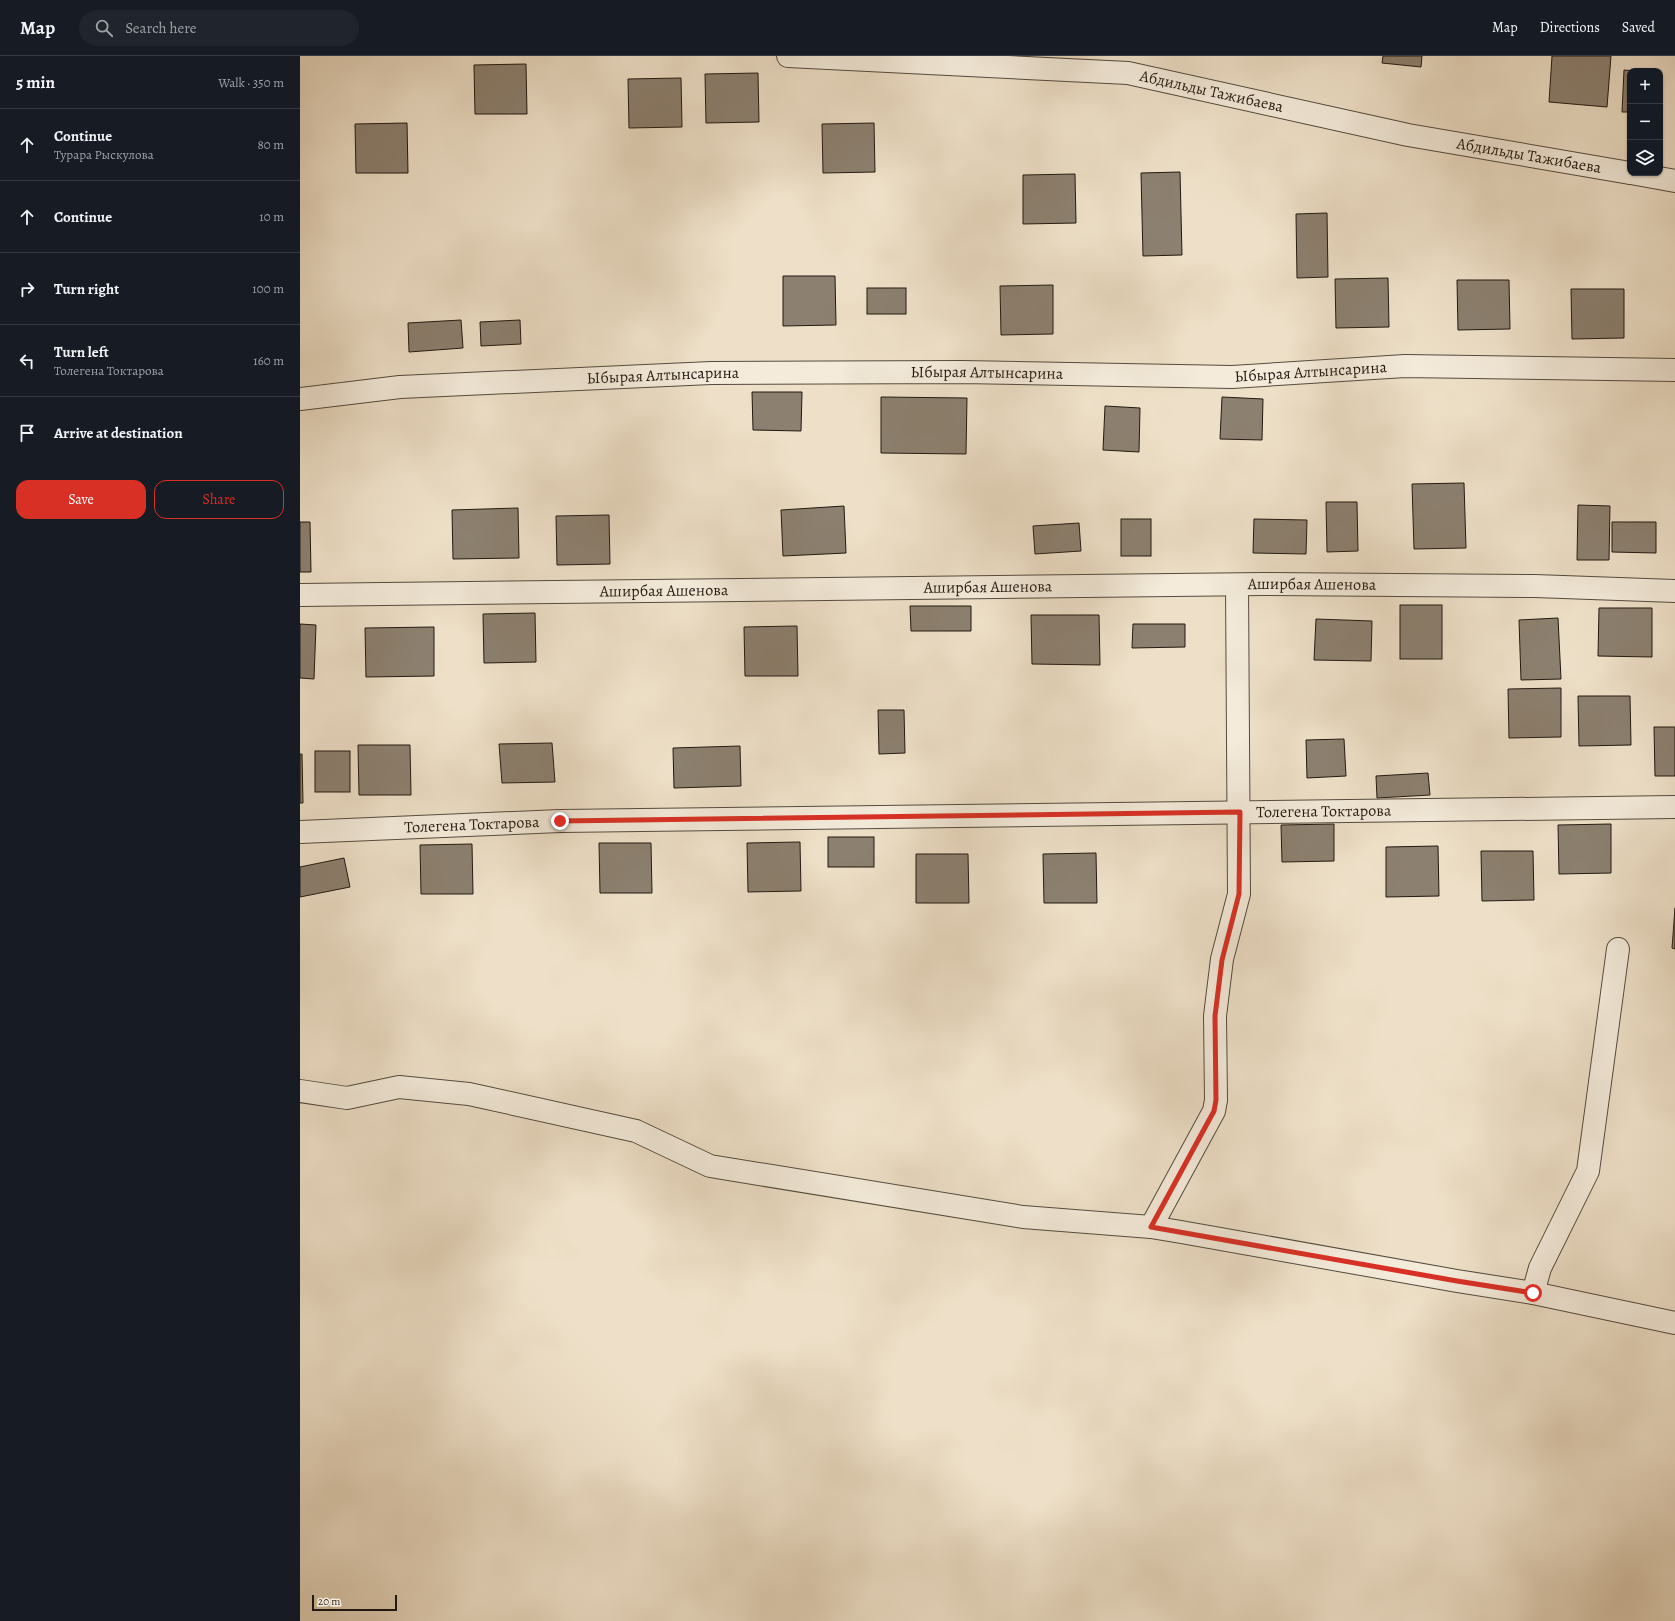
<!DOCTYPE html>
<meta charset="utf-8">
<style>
body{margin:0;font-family:Alegreya,serif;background:#20242c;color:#f1f3f6}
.controls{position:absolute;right:12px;top:12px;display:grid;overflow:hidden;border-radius:8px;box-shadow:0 1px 3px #0004}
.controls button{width:36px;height:36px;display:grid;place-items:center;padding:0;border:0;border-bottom:1px solid #363941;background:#171b24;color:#f1f3f6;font:20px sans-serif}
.scale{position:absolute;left:12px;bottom:10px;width:85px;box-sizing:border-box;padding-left:4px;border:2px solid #221910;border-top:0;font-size:11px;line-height:14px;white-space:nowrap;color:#221910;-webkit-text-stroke:3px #f4ebdb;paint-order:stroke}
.stop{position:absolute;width:12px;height:12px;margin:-9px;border:3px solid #d93025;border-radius:50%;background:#fff}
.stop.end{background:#d93025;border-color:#fff;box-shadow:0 1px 4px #0008}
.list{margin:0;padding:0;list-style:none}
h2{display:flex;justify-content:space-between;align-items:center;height:52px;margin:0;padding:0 16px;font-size:17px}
h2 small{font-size:13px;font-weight:400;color:#9ea1a6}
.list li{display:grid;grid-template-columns:26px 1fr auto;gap:12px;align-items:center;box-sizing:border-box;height:72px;padding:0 16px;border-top:1px solid #363941}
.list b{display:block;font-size:15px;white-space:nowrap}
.list p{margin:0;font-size:13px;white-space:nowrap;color:#9ea1a6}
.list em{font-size:13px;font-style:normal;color:#9ea1a6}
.actions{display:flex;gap:8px;padding:12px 16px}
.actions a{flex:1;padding:9px 0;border:1px solid #d93025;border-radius:12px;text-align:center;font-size:14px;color:#d93025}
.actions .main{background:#d93025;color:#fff}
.icon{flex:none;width:22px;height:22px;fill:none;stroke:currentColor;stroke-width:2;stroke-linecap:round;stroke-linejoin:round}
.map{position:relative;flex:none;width:1375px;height:1565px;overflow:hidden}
header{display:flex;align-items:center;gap:24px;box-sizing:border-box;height:56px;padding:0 20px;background:#171b24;border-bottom:1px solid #363941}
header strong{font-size:19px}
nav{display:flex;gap:22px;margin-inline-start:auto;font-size:14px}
.search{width:280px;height:36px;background:#20242c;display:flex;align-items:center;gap:10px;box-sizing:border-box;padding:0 14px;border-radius:22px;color:#9ea1a6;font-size:15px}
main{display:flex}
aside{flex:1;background:#171b24}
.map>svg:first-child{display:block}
</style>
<header>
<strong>Map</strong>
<div class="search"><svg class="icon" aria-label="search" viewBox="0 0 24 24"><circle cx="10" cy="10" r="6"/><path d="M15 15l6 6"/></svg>Search here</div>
<nav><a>Map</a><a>Directions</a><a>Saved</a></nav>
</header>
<main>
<aside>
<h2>5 min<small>Walk · 350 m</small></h2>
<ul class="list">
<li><svg class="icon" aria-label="ahead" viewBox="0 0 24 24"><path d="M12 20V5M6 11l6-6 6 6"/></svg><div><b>Continue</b><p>Турара Рыскулова</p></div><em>80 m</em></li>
<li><svg class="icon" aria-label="ahead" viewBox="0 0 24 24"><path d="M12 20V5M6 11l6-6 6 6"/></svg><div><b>Continue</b></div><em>10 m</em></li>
<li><svg class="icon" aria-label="right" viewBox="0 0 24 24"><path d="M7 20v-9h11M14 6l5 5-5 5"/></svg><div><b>Turn right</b></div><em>100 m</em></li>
<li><svg class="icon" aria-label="left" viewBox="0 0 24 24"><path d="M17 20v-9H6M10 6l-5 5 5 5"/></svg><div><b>Turn left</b><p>Толегена Токтарова</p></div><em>160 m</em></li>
<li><svg class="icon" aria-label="arrive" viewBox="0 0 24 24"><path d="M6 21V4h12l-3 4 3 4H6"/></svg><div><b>Arrive at destination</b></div></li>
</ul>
<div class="actions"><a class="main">Save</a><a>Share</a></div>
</aside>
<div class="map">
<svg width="1375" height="1565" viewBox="0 0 1375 1565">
<rect width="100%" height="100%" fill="#eee0c8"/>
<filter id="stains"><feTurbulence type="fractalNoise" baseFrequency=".005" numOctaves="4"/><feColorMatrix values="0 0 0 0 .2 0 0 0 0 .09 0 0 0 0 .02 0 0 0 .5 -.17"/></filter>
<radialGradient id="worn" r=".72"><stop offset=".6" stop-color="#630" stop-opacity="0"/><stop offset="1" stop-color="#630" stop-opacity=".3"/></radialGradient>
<g fill="#8c8070" stroke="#221910">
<polygon points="1083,0 1122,0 1121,11 1082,7"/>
<polygon points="1252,0 1311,0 1307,51 1249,46"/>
<polygon points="226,8 227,58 175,58 174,9"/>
<polygon points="1324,14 1336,15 1330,15 1330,56 1322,56"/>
<polygon points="458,17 459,66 406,67 405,18"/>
<polygon points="381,22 382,71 329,72 328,23"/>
<polygon points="107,67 108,117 56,117 55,68"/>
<polygon points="574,67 575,116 523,117 522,68"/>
<polygon points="880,116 882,199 843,200 841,117"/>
<polygon points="775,118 776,167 723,168 723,119"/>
<polygon points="1027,157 1028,221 997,222 996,158"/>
<polygon points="483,220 535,220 536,269 483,270"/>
<polygon points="1088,222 1089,271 1036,272 1035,223"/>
<polygon points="1157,224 1209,224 1210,273 1158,274"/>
<polygon points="753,229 753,278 701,279 700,230"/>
<rect x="567" y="232" width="39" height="26"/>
<polygon points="1271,233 1324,233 1324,282 1272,283"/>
<polygon points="161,264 163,292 109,296 108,267"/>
<polygon points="220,264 221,288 181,290 180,266"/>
<polygon points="452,336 502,336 501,375 453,374"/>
<polygon points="581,341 667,342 666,398 581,397"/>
<polygon points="922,341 963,343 962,384 920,383"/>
<polygon points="805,350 840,352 839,396 803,394"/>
<polygon points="1164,427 1166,492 1114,493 1112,428"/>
<polygon points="1026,446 1057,446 1058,495 1027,496"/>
<polygon points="1278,449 1310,450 1309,504 1277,504"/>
<polygon points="544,450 546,497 483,500 481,454"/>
<polygon points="218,452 219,502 153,503 152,454"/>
<polygon points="309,459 310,508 257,509 256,460"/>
<rect x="821" y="463" width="30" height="37"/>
<polygon points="954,463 1007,464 1006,498 953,497"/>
<polygon points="0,466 10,466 11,516 0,516"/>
<polygon points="1312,466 1356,466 1356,497 1312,496"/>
<polygon points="779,467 781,495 735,498 733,470"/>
<rect x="1100" y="549" width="42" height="54"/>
<polygon points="610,550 671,550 671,575 611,575"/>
<polygon points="1299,552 1352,552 1352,601 1298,600"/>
<polygon points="235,557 236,606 184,607 183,558"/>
<polygon points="731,559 799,559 800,609 732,608"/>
<polygon points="1258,562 1261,623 1221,624 1219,564"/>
<polygon points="1016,563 1072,565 1071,605 1014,604"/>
<polygon points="0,568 16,569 14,623 0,622"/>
<polygon points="833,568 885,568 885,591 832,592"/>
<polygon points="497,570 498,620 445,620 444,571"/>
<polygon points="134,571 134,620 66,621 65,572"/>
<polygon points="1261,632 1261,681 1209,682 1208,633"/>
<polygon points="1278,640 1330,640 1331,689 1279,690"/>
<polygon points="578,654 604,654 605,697 579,698"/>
<polygon points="1354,671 1375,671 1375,720 1355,720"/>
<polygon points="1044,683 1046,720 1007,722 1006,684"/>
<polygon points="252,687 255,726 202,727 199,688"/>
<polygon points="58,689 110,689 111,739 59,739"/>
<polygon points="440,690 441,730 374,732 373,692"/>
<rect x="15" y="695" width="35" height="41"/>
<polygon points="0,698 2,698 3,747 0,747"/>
<polygon points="1128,717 1130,739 1077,742 1076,720"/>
<polygon points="1034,768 1034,805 982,806 981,769"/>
<polygon points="1311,768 1311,817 1259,818 1258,769"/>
<rect x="528" y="781" width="46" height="30"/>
<polygon points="500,786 501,835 448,836 447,787"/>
<polygon points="299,787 351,787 352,837 300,837"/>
<polygon points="172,788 173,838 121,838 120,789"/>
<polygon points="1138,790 1139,840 1086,841 1086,791"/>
<polygon points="1181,795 1233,795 1234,844 1182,845"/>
<polygon points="796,797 797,847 744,847 743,798"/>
<polygon points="616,798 668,798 669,847 616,847"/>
<polygon points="44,802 50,831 0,841 0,811"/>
<polygon points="1375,852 1375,893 1372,892"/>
</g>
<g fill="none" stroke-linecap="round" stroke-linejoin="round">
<defs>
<g id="street">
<path id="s1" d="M488,0L828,17L1108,79L1330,117"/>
<polyline points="1331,117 1375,125"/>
<path id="s2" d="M0,343L100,331L411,317L662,316L932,321L1105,310L1375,314"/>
<path id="s3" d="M0,539L963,528L1235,530L1375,535"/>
<path id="s4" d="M0,776L260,765L1375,751"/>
<polyline points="0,1035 47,1042 99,1031 169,1038 336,1075 410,1110 723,1161 851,1171 881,1176 1157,1225 1233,1237 1375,1267"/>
<polyline points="851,1171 914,1055 916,1044 915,960 922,903 939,838 937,529"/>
<polyline points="1233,1237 1240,1212 1288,1115 1318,893"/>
</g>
</defs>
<use href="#street" stroke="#554b3e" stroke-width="24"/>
<use href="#street" stroke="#f4ebdb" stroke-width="22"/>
</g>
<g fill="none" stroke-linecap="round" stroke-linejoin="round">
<polyline stroke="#d93025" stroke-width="5" points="260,765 940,756 939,838 922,904 915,960 916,1044 914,1055 851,1171 1157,1225 1233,1237"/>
</g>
<g text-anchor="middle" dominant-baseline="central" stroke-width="3.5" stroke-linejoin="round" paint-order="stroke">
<g font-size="16" fill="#221910" stroke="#f4ebdb">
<text stroke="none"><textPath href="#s1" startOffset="426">Абдильды Тажибаева</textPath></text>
<text stroke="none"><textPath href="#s1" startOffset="750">Абдильды Тажибаева</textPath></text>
<text stroke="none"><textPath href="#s2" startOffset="1012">Ыбырая Алтынсарина</textPath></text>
<text stroke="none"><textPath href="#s2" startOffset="688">Ыбырая Алтынсарина</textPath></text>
<text stroke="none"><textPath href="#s2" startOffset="364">Ыбырая Алтынсарина</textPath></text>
<text stroke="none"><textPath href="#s3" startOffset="1012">Аширбая Ашенова</textPath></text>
<text stroke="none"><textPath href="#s3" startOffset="688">Аширбая Ашенова</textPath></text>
<text stroke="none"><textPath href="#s3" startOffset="364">Аширбая Ашенова</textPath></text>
<text stroke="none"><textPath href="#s4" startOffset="1024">Толегена Токтарова</textPath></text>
<text stroke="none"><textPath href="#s4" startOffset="172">Толегена Токтарова</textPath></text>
</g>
</g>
<rect width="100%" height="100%" filter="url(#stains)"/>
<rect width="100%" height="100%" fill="url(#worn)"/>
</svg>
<div class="controls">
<button>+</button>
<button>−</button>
<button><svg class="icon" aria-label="layers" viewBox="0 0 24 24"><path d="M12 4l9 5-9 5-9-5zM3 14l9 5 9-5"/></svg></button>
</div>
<div class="scale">20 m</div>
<div class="stop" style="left:1233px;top:1237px"></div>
<div class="stop end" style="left:260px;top:765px"></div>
</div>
</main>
